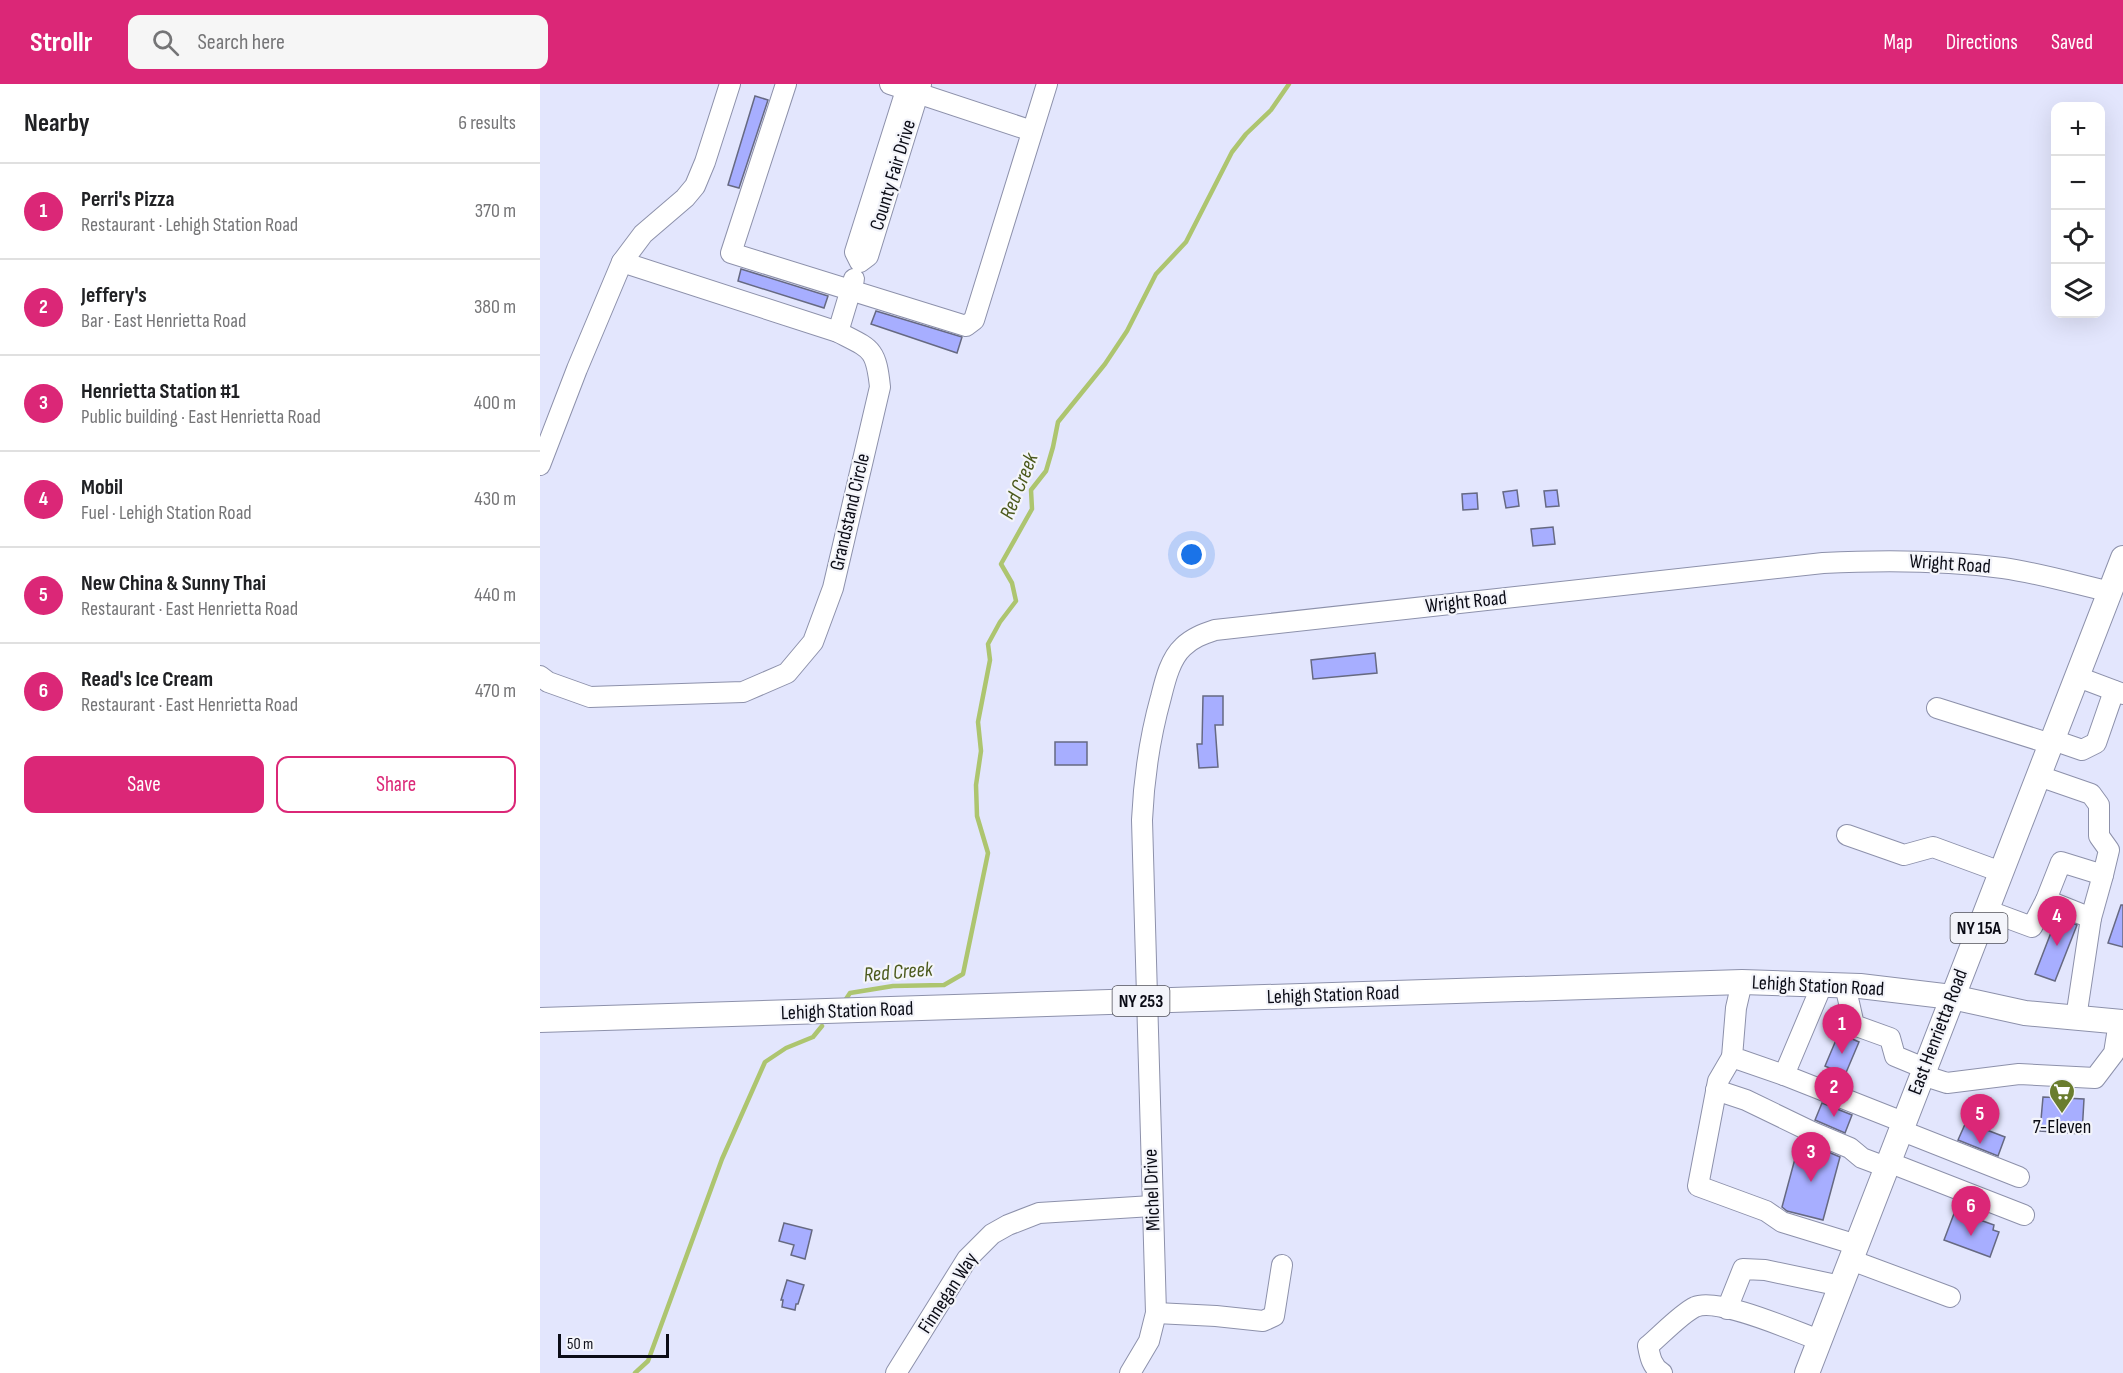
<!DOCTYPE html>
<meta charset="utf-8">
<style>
body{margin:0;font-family:"Sofia Sans Condensed",sans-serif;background:#f6f6f6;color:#202124}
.controls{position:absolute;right:18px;top:18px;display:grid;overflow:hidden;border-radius:12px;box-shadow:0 6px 24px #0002}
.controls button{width:54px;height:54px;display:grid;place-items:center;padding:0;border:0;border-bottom:2px solid #e0e0e0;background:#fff;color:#202124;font:30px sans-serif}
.scale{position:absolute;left:18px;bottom:15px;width:111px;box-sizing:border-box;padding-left:6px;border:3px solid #0b0c16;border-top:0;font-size:16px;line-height:21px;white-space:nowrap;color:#0b0c16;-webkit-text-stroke:4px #f3f4fa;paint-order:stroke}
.you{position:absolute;left:652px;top:471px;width:21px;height:21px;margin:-15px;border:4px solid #fff;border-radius:50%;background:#1a73e8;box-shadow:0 0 0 9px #1a73e833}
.badge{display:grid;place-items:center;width:39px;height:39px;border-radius:50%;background:#db2777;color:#fff;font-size:20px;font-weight:700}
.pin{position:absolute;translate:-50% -50px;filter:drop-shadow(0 2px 3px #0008)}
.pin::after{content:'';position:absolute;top:32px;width:21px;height:18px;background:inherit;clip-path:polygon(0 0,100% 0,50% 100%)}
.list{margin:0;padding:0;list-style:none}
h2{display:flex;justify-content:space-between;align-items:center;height:78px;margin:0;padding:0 24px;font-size:26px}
h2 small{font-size:20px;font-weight:400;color:#757577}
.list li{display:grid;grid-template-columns:39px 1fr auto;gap:18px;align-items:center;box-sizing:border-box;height:96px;padding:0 24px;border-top:2px solid #e0e0e0}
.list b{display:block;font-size:22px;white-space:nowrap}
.list p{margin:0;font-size:20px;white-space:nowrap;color:#757577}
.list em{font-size:20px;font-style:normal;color:#757577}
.actions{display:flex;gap:12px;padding:18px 24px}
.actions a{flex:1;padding:14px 0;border:2px solid #db2777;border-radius:12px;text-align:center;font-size:21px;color:#db2777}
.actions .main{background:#db2777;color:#fff}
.icon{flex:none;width:33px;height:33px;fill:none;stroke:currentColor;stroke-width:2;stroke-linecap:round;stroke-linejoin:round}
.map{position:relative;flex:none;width:1583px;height:1289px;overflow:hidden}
header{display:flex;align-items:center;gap:36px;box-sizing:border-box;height:84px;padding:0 30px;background:#db2777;color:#fff}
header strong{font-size:28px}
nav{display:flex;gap:33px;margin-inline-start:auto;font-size:21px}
.search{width:420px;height:54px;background:#f6f6f6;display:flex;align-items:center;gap:15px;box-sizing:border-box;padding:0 21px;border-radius:12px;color:#757577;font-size:22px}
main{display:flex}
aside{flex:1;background:#fff}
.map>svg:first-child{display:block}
</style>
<header>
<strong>Strollr</strong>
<div class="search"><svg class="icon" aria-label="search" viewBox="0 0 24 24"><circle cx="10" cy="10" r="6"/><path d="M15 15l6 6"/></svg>Search here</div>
<nav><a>Map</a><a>Directions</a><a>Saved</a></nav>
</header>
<main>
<aside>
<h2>Nearby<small>6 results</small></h2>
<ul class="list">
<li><span class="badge">1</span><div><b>Perri's Pizza</b><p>Restaurant · Lehigh Station Road</p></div><em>370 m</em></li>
<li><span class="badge">2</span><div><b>Jeffery's</b><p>Bar · East Henrietta Road</p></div><em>380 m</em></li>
<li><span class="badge">3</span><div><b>Henrietta Station #1</b><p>Public building · East Henrietta Road</p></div><em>400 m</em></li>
<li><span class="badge">4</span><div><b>Mobil</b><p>Fuel · Lehigh Station Road</p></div><em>430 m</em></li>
<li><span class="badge">5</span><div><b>New China &amp; Sunny Thai</b><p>Restaurant · East Henrietta Road</p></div><em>440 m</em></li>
<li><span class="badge">6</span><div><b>Read's Ice Cream</b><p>Restaurant · East Henrietta Road</p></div><em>470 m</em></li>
</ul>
<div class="actions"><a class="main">Save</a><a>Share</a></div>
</aside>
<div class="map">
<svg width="1583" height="1289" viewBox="0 0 1583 1289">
<rect width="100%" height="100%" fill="#e3e6fd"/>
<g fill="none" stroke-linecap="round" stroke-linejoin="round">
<g stroke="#adc56f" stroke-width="4.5">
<polyline points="306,915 310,909 353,902 404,901 423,890 448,769 437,732 436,701 441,667 438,638 450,576 448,560 460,538 476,517 472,499 461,480 492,425 491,406 506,387 513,363 518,338 565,280 587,247 616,190 646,158 692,68 706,50 731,26 749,0"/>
<polyline points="95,1289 108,1277 182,1075 225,978 246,964 273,953 282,942"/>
</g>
</g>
<g fill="#a7aeff" stroke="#666982" stroke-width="1.5">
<polygon points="215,12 228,16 199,104 188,101"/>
<polygon points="201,185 288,212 284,224 198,197"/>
<polygon points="336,227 422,253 417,269 331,240"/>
<polygon points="977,406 979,422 966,424 963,408"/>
<polygon points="1017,406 1019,422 1006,423 1004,407"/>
<polygon points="937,409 938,425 923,426 922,410"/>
<polygon points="1013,443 1015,460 993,462 991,445"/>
<polygon points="835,569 837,589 773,595 771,576"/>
<polygon points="663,612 683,612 683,641 675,641 678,683 659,684 657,660 662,660"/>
<rect x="515" y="658" width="32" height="23"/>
<polygon points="1581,821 1583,821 1583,863 1568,859"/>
<polygon points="1517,833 1537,841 1515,897 1495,890"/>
<polygon points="1299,949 1319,958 1305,991 1285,982"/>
<polygon points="1503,1013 1544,1015 1542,1050 1500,1047"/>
<polygon points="1282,1019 1312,1031 1305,1049 1275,1036"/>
<polygon points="1426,1038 1465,1053 1458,1072 1418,1056"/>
<polygon points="1260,1056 1300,1073 1283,1136 1247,1127 1242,1123"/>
<polygon points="1415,1127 1454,1141 1453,1146 1459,1148 1450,1173 1404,1156"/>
<polygon points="244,1139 272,1146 265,1175 251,1171 254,1161 239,1157"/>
<polygon points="247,1196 264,1201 258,1220 256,1220 255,1226 242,1223 243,1216 241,1216"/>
</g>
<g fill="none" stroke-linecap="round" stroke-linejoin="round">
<defs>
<g id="minor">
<polyline points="246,0 191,169 426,242 434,236 507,0"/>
<polyline points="350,0 492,47"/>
<polyline points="368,0 315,168 320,178 328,172 381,0"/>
<polyline points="298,248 314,195"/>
<polyline points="0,381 37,285 82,178 103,150 145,114 155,102 165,78 190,0"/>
<path d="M0,592L8,598L50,613L203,608L247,589L273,558L293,504L340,303C336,264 331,265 298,248L82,178"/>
<polyline points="1538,593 1583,610"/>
<polyline points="1397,624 1511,660"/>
<polyline points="1513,656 1542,666 1556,659 1574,607"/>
<polyline points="1499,692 1551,710 1559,721 1559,752 1569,766 1563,791 1521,778 1506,816"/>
<polyline points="1307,751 1364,771 1393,763 1461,788"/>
<polyline points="1446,826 1492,843 1506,816 1551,834 1536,934"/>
<polyline points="1551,834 1563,791"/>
<polyline points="1202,898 1196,924 1192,973 1244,991"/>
<polyline points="1282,901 1244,991 1363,1038"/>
<polyline points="1305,901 1314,941 1350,954 1355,972 1384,984"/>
<polyline points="1192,973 1178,997 1158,1102 1226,1127 1242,1138 1317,1161"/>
<polyline points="1382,991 1407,999 1479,990 1555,994 1574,969 1579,938"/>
<polyline points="1176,1006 1206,1016 1272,1048 1310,1064 1322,1074 1346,1083"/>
<polyline points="1360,1046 1479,1093"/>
<polyline points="1348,1078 1484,1131"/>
<polyline points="1311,1176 1410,1213"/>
<polyline points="1187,1225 1203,1185 1225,1186 1301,1202"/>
<polyline points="616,1229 676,1232 723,1237 734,1232 742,1181"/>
<polyline points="356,1289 427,1175 452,1150 468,1141 499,1129 612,1122"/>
<path d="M590,1289L609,1257L616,1229L602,736C604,692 609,656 621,613C625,597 630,575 643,563C652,554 663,550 675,546L1283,479C1343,476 1403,476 1463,484C1499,489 1536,500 1571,508"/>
<path d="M1122,1289C1112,1283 1110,1273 1108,1262C1120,1252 1142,1229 1155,1223C1178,1213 1254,1247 1279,1256"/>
</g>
<g id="major">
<polyline points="0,936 1202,898 1320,902 1412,913 1485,929 1583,938"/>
<polyline points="1267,1289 1583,474"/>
</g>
</defs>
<use href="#minor" stroke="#8d91ab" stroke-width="22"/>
<use href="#major" stroke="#8d91ab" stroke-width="26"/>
<use href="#minor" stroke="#fff" stroke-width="20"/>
<use href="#major" stroke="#fff" stroke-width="24"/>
</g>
<defs>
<symbol id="supermarket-pin" viewBox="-11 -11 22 30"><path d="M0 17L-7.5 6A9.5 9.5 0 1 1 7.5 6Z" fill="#6a7d2e" stroke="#f3f4fa"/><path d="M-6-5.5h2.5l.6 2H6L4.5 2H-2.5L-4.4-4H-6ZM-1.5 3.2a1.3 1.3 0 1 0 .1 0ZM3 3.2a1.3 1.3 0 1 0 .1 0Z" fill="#fff"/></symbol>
</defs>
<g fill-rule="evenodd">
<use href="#supermarket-pin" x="1507" y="993" width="30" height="40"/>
</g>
<g text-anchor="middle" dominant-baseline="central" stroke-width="4.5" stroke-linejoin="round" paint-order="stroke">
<g fill="#f3f4fa" stroke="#51525a" stroke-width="1.5">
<rect x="1410.5" y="829" width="57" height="30" rx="4.5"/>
<rect x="572.5" y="902" width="57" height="30" rx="4.5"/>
</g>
<g font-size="18" font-weight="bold" fill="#0b0c16">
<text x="1439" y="844">NY 15A</text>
<text x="601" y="917">NY 253</text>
</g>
<g font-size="20" fill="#0b0c16" stroke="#f3f4fa">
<text transform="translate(353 91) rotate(-73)">County Fair Drive</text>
<text transform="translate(310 428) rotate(-77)">Grandstand Circle</text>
<text transform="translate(1410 480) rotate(4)">Wright Road</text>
<text transform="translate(926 518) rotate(-6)">Wright Road</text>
<text transform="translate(1278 902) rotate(3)">Lehigh Station Road</text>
<text transform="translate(793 911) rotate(-2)">Lehigh Station Road</text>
<text transform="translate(307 927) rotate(-2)">Lehigh Station Road</text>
<text transform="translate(1398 948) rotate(-69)">East Henrietta Road</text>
<text transform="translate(612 1106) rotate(-92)">Michel Drive</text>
<text transform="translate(408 1209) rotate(-57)">Finnegan Way</text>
</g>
<g font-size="20" fill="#0b0c16" stroke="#f3f4fa">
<text x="1522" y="1043">7-Eleven</text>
</g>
<g font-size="21" font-style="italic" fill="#4b591c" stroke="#f3f4fa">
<text transform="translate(479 402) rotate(-68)">Red Creek</text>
<text transform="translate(358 888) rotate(-5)">Red Creek</text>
</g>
</g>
</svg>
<div class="controls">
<button>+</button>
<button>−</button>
<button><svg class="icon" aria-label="locate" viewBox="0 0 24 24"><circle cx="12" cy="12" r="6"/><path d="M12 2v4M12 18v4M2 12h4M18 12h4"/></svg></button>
<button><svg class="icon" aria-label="layers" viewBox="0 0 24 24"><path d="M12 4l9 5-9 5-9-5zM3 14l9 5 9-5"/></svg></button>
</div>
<div class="scale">50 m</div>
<div class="you"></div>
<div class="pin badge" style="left:1302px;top:970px">1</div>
<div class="pin badge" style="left:1294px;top:1033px">2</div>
<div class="pin badge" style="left:1271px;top:1098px">3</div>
<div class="pin badge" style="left:1517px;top:862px">4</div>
<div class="pin badge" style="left:1440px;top:1060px">5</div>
<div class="pin badge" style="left:1431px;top:1152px">6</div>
</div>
</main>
